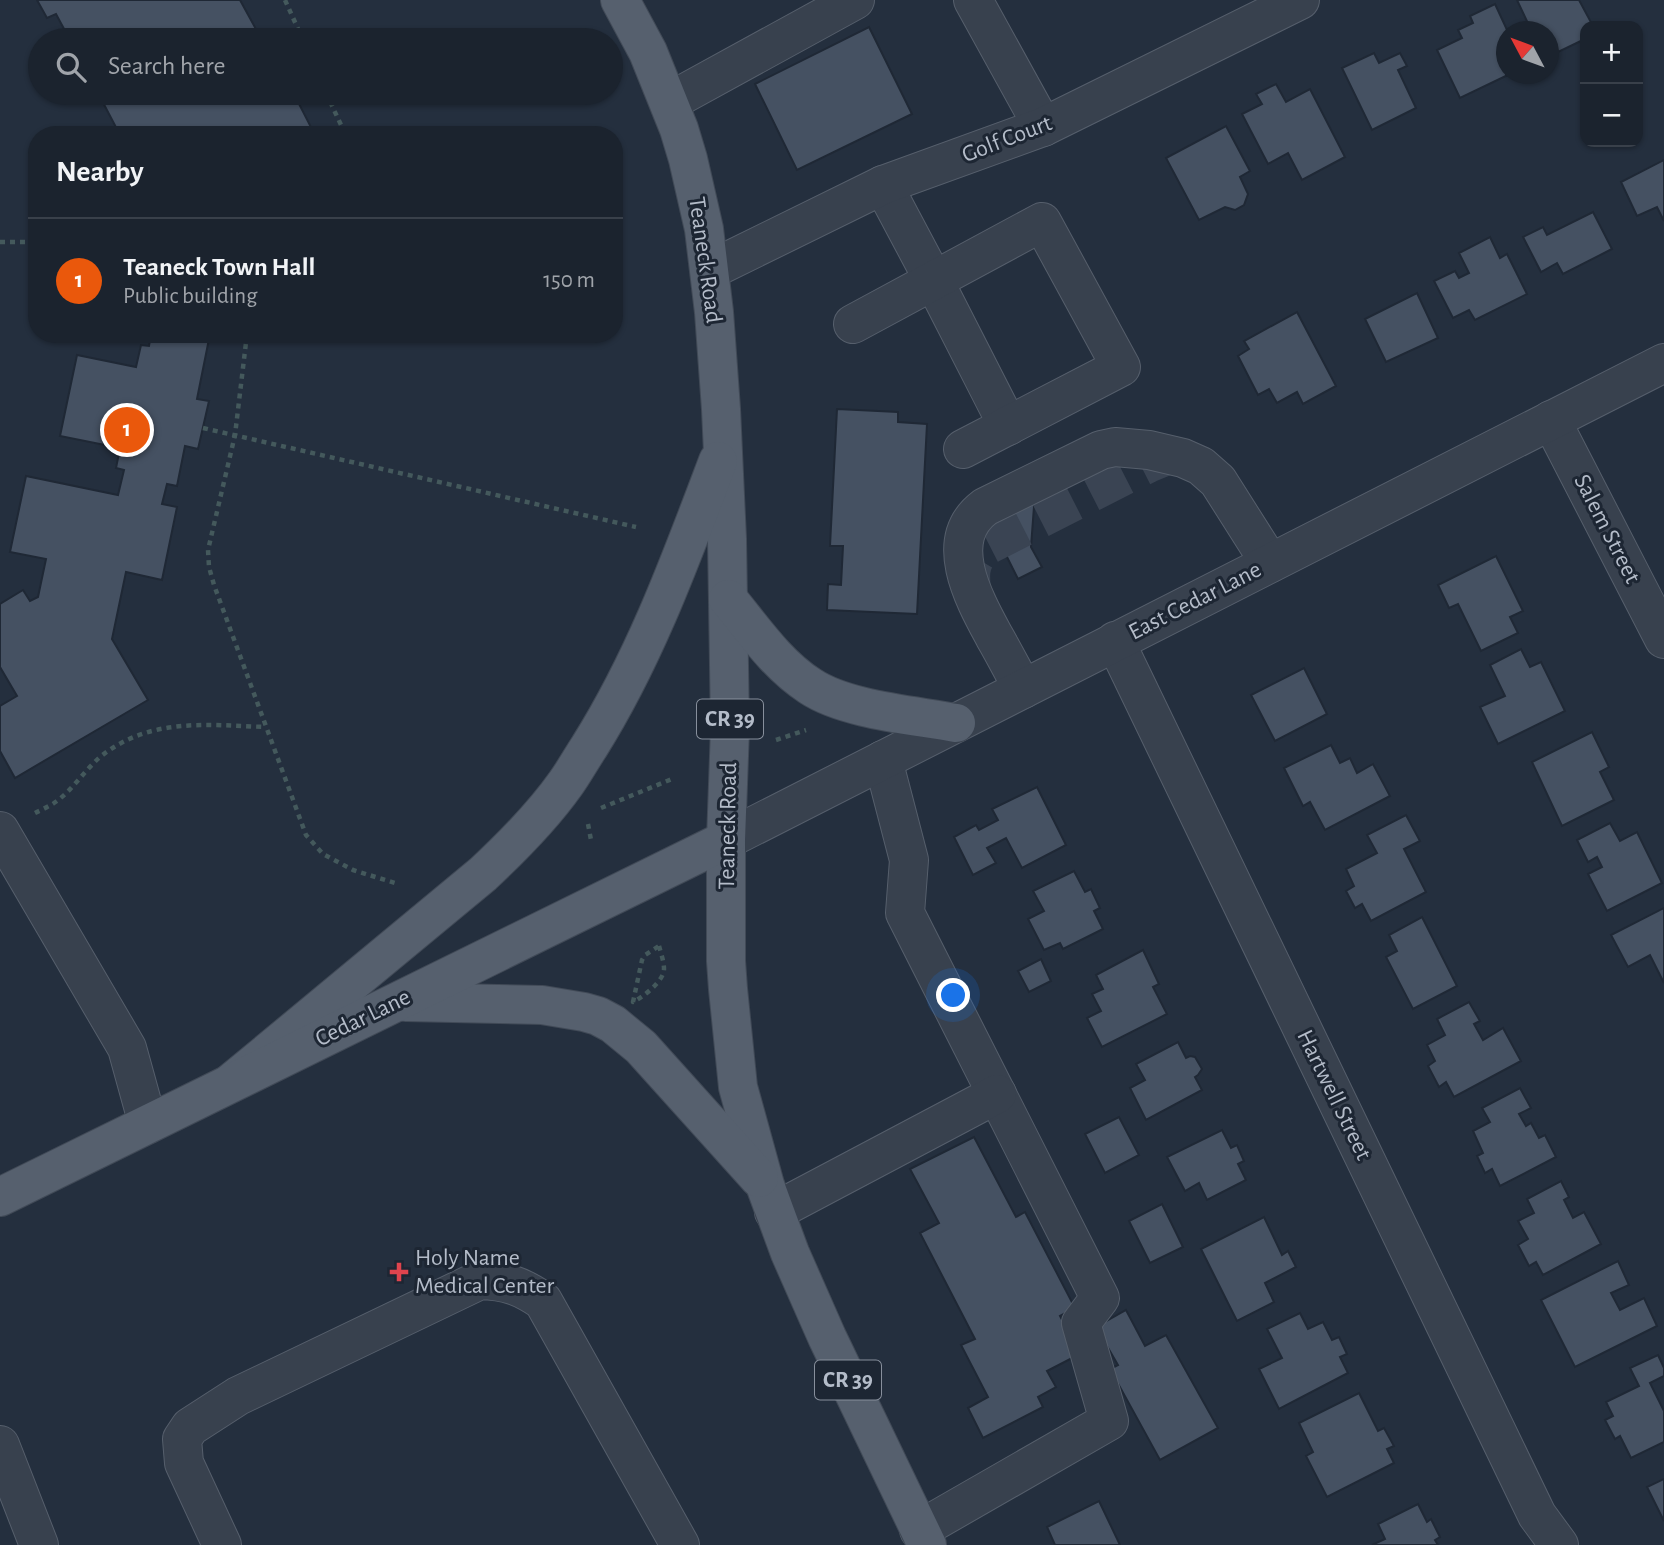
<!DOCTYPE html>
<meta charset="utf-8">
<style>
body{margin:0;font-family:"Alegreya Sans",sans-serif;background:#242b36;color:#f1f3f6}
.controls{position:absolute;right:21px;top:21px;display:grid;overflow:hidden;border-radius:14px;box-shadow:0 2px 5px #0004}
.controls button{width:63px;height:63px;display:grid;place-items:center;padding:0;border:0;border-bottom:2px solid #39404a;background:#1b232e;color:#f1f3f6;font:35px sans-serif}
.compass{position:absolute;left:1496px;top:21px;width:63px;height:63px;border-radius:50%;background:#1b232e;box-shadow:0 2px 5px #0004;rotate:311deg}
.you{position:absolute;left:954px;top:996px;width:24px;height:24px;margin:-18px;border:5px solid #fff;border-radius:50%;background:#1a73e8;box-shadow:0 0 0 10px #1a73e833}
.badge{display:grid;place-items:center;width:46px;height:46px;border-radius:50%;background:#ea580c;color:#fff;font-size:23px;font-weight:700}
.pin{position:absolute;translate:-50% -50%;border:4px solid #fff;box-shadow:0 2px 7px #0006}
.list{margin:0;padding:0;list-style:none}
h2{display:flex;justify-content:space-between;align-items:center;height:91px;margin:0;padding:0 28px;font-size:30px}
h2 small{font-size:23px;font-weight:400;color:#a0a4aa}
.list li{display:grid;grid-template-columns:46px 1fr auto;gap:21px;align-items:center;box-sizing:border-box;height:126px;padding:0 28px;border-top:2px solid #39404a}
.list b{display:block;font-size:26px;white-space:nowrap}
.list p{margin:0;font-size:23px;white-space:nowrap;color:#a0a4aa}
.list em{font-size:23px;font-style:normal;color:#a0a4aa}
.icon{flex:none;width:38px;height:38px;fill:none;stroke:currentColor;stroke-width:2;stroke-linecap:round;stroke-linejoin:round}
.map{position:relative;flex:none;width:1664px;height:1545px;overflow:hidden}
.search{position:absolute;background:#1b232e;box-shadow:0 2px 5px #0004;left:28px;top:28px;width:595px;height:77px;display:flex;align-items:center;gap:18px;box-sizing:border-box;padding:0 24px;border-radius:38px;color:#a0a4aa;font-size:26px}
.panel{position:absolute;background:#1b232e;box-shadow:0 2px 5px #0004;left:28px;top:126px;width:595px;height:217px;border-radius:28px}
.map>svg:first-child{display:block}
</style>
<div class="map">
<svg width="1664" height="1545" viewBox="0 0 1664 1545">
<rect width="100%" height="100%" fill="#242f3e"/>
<g fill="#455162" stroke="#1f2835" stroke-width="2">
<polygon points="37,0 240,0 262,40 70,40 56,14 47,18"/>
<polygon points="1517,0 1579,0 1593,26 1585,26 1585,39 1554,54 1548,42 1548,32 1532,32"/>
<polygon points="1495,4 1508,32 1506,32 1506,74 1510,74 1460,98 1437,50 1462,38 1458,30 1473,23 1470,16"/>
<polygon points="869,27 912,114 797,170 755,84"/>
<polygon points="1374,53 1379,63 1400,53 1407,66 1398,70 1416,108 1372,130 1342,68"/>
<polygon points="1276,84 1286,102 1310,89 1345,157 1302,180 1288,153 1268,164 1242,114 1262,104 1256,94"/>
<polygon points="98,93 281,93 285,101 295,96 315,135 120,135"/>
<polygon points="1226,126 1250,171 1240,177 1248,194 1244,205 1235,210 1225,207 1199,220 1166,158"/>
<polygon points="1664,160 1664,221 1657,207 1637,216 1621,182"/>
<polygon points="1593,212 1612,249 1563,274 1557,263 1541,272 1523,237 1543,227 1547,235"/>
<polygon points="1490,237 1500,258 1507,254 1527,294 1475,320 1469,310 1453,318 1434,281 1455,271 1459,278 1469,273 1459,253"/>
<polygon points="1417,293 1438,338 1386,362 1365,319"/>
<polygon points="1297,312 1336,386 1303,404 1297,392 1277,403 1269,389 1258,395 1238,356 1249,349 1244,341"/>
<polygon points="151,334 210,334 197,399 209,401 198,449 185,446 177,486 167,484 162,504 177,507 162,580 126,572 112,639 148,700 15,778 0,751 0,706 17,696 0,667 0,604 23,590 30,601 38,597 46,559 10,552 26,476 118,495 124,470 116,468 120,448 60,436 77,355 136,367 141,345 149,346"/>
<polygon points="837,409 898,412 898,422 927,424 917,614 827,610 828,584 841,585 843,546 830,546"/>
<polygon points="1035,493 1031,547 1042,567 1018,579 1007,557 1011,506"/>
<polygon points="1496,556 1523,611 1510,617 1518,633 1481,651 1458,604 1449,608 1438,585"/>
<polygon points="1521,649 1530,667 1541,662 1565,711 1498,744 1480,707 1505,696 1490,665"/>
<polygon points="1304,668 1327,714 1275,741 1251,695"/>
<polygon points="1592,732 1609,767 1600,772 1614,800 1562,826 1532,762"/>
<polygon points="1331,745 1340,763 1350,758 1357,773 1373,764 1390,796 1325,830 1310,802 1303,806 1284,768"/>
<polygon points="1037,787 1066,845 1022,868 1006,838 987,848 996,863 973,875 954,837 976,825 979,830 998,820 992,809"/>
<polygon points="1406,815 1420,841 1404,849 1426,892 1371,921 1362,904 1355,908 1346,891 1354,886 1346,869 1377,853 1367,835"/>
<polygon points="1610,823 1620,841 1637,832 1662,883 1607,911 1588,874 1602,867 1597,857 1588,862 1577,840"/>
<polygon points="1074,871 1085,892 1091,889 1100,908 1094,911 1103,929 1063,949 1060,943 1044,950 1028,919 1044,911 1033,891"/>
<polygon points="1664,908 1664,983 1650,955 1628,967 1611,935"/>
<polygon points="1422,917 1457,986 1413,1009 1386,957 1397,951 1389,935"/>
<polygon points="1143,950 1159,984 1153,987 1167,1014 1102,1047 1087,1018 1101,1011 1092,994 1103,989 1096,975"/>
<polygon points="1041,959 1051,981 1029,992 1018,971"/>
<polygon points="1469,1002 1480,1021 1474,1024 1483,1040 1503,1028 1521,1061 1454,1097 1446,1082 1439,1087 1428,1066 1435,1061 1427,1045 1445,1035 1437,1019"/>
<polygon points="1178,1042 1186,1058 1190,1056 1195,1057 1202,1069 1198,1075 1195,1077 1202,1090 1146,1120 1130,1088 1145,1080 1136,1064"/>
<polygon points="1520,1088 1531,1108 1519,1114 1526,1126 1531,1123 1539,1138 1545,1135 1556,1157 1500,1186 1492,1169 1485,1173 1477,1156 1483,1153 1473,1131 1490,1122 1482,1108"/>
<polygon points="1119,1117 1139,1155 1105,1173 1085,1134"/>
<polygon points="1222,1130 1231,1148 1237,1145 1244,1161 1238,1164 1246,1180 1207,1200 1199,1183 1185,1191 1167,1157"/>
<polygon points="974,1137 1016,1217 1025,1212 1075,1308 1060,1316 1080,1354 1047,1371 1056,1387 1038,1397 1043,1407 983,1438 968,1408 988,1397 961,1345 975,1339 920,1233 939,1223 910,1169"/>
<polygon points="1561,1181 1569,1197 1564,1200 1573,1218 1584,1212 1601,1244 1543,1275 1536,1262 1529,1266 1518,1245 1528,1239 1518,1221 1534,1213 1527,1199"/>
<polygon points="1162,1204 1183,1247 1150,1263 1129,1221"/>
<polygon points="1264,1217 1282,1255 1288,1251 1296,1267 1265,1283 1274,1302 1237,1321 1201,1249"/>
<polygon points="1618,1261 1629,1285 1611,1293 1620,1310 1644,1298 1657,1326 1575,1367 1541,1300"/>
<polygon points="1126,1310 1145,1346 1166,1335 1218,1428 1160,1460 1110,1369 1118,1365 1096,1327"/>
<polygon points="1300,1313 1308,1329 1323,1322 1332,1340 1339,1337 1347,1354 1340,1357 1348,1373 1279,1409 1259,1369 1282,1358 1267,1329"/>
<polygon points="1658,1355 1664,1368 1664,1376 1650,1383 1664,1411 1664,1442 1631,1458 1620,1436 1615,1439 1605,1420 1613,1416 1606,1402 1639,1386 1630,1368"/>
<polygon points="1359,1393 1378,1431 1384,1428 1394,1446 1387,1449 1394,1463 1327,1497 1306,1456 1313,1452 1299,1423"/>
<polygon points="1664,1479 1664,1521 1647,1487"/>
<polygon points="1099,1501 1120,1545 1055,1545 1047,1527"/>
<polygon points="1418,1504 1427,1522 1431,1519 1440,1537 1435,1540 1438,1545 1372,1545 1385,1539 1378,1524"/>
</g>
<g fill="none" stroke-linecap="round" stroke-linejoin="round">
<path stroke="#3a4453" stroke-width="38" stroke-dasharray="38 19" stroke-linecap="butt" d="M972,595C971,574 968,562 985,547L1148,464L1170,455"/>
<defs>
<g id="minor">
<polyline points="973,0 1043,127"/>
<polyline points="669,102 855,0"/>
<polyline points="883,185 934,281 1008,426"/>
<polyline points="710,270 883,185 1043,127 1300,0"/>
<polyline points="853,324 1042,222 1121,367 963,449"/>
<polyline points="1551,420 1664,639"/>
<polyline points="1115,641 1537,1515 1559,1545"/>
<path d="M1023,689C1013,671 1004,653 994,636C974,599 941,540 985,507L1101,450L1115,447L1149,450L1183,458L1201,466L1218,481L1270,563"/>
<polyline points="883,760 909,860 905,913 1100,1298 1081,1323 1109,1421 919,1530"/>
<polyline points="0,831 127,1048 148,1124"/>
<polyline points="726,840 1664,363"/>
<polyline points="774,1212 997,1094"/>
<polyline points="0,1445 39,1545"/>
<path d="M222,1545L184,1463L182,1439L190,1427L238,1396L480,1280C507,1281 521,1286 543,1301L680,1545"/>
</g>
<g id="major">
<polyline points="620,0 648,52 679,129 688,159 704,229 714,312 721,409 727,539 730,728 726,840 726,961 728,989 738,1087 765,1185 790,1253 827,1337 927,1545"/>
<path d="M728,599C753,629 776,664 810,686C846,710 913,715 956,723"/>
<polyline points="406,1002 542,1005 584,1012 598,1016 613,1024 641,1047 759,1178"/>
<path d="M232,1082L483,874C513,846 542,817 566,783C574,772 581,759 589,747C645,658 681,559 718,461"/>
<polyline points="0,1197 726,840"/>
</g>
</defs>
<use href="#minor" stroke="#565f6c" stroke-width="40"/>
<use href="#major" stroke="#414a57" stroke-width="40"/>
<g stroke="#44595c" stroke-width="4.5" stroke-dasharray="5 5" stroke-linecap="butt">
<polyline points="285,0 303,40"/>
<polyline points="326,93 342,127 342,135"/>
<polyline points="0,242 37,242"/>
<polyline points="247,334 235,435 208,550 209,567 214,585 306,835 323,854 353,870 398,884"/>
<polyline points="203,428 636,527"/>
<polyline points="776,740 806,730"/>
<polyline points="601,808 672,779"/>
<path d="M35,813C41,810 48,807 54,803C72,791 84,771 100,757C150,717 206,725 266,727"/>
<polyline points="588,824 591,840"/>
<path d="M659,946C661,953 664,962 664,969C664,981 643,997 633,1002L642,960L645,955Z"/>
</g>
<use href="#minor" stroke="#38414e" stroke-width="38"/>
<use href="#major" stroke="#56606e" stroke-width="38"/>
</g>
<path fill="#e0444e" stroke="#1d2633" stroke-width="2.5" d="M395.5 1261.5h7v7h7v7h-7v7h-7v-7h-7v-7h7z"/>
<g text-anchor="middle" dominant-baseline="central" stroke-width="6" stroke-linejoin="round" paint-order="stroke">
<g fill="#1d2633" stroke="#878f9c" stroke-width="2">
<rect x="697" y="699.5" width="66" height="39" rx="5"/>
<rect x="815" y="1360.5" width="66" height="39" rx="5"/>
</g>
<g font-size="23" font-weight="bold" fill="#b4bcc9">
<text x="730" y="719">CR 39</text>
<text x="848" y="1380">CR 39</text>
</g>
<g font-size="24" fill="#b4bcc9" stroke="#1d2633">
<text transform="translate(1007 139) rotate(-21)">Golf Court</text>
<text transform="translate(705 260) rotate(82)">Teaneck Road</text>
<text transform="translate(1607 529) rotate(63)">Salem Street</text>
<text transform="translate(1195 601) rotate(-27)">East Cedar Lane</text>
<text transform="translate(728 826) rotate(-89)">Teaneck Road</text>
<text transform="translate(363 1018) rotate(-26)">Cedar Lane</text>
<text transform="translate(1334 1095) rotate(64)">Hartwell Street</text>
</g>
<g font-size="24" fill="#b4bcc9" stroke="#1d2633" text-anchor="start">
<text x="415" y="1258">Holy Name<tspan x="415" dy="28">Medical Center</tspan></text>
</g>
</g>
</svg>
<div class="controls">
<button>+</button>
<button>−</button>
</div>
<svg class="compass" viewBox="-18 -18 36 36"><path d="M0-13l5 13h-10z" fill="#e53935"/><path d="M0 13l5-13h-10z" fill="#a0a4aa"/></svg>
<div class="you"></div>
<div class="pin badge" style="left:127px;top:430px">1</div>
<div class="search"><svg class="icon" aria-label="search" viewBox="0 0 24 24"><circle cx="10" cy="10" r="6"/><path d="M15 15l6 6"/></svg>Search here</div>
<section class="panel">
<h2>Nearby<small></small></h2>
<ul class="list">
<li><span class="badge">1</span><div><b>Teaneck Town Hall</b><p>Public building</p></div><em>150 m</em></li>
</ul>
</section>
</div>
